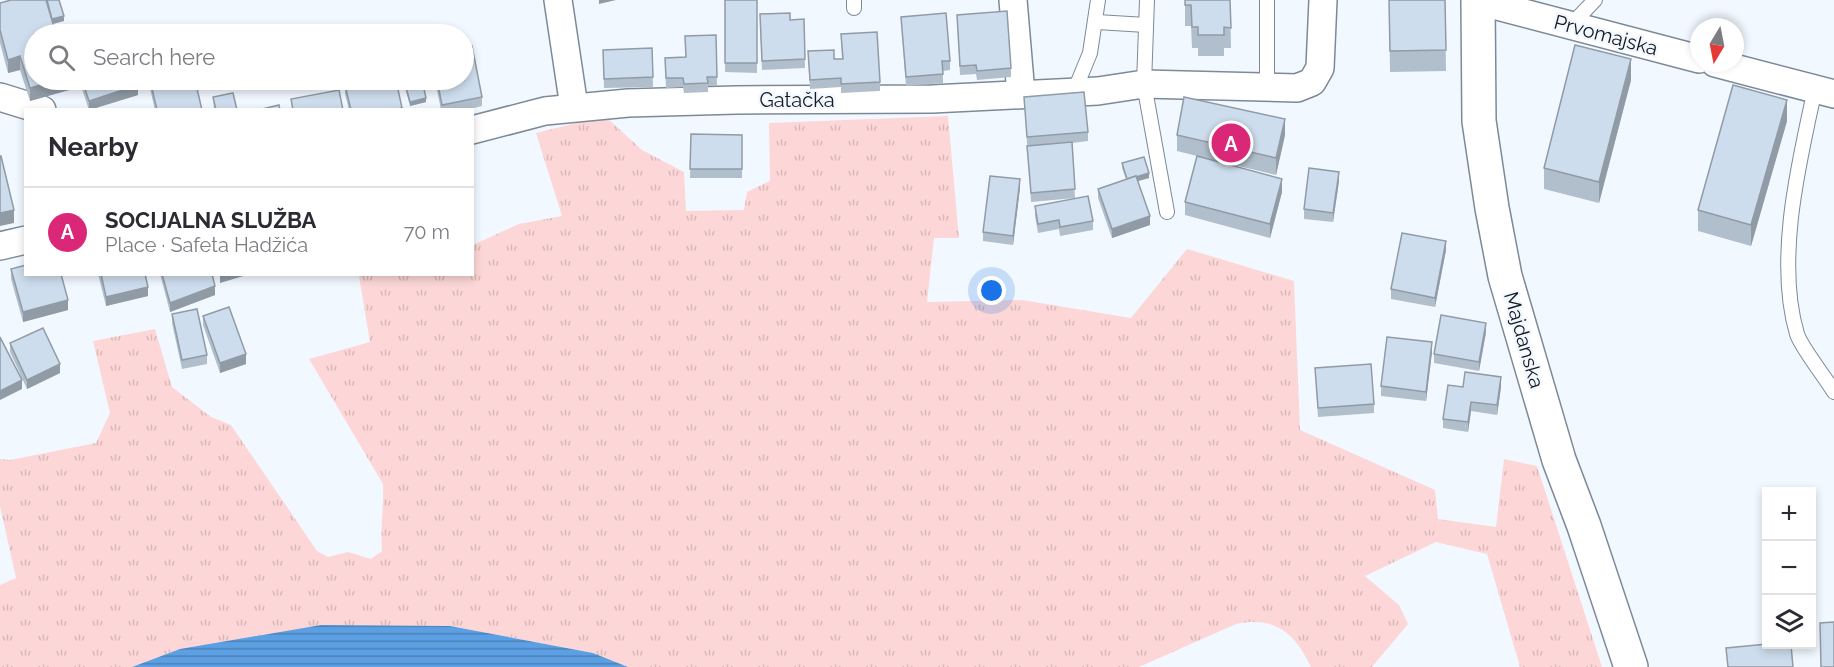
<!DOCTYPE html>
<meta charset="utf-8">
<style>
body{margin:0;font-family:Raleway,sans-serif;background:#f7f7f7;color:#2b2b33}
.controls{position:absolute;right:18px;bottom:18px;display:grid;overflow:hidden;border-radius:0px;box-shadow:0 3px 9px #0003}
.controls button{width:54px;height:54px;display:grid;place-items:center;padding:0;border:0;border-bottom:2px solid #e1e1e2;background:#fff;color:#2b2b33;font:30px sans-serif}
.compass{position:absolute;left:1690px;top:18px;width:54px;height:54px;border-radius:50%;background:#fff;box-shadow:0 3px 9px #0003;rotate:190deg}
.you{position:absolute;left:992px;top:291px;width:21px;height:21px;margin:-15px;border:4px solid #fff;border-radius:50%;background:#1a73e8;box-shadow:0 0 0 9px #1a73e833}
.badge{display:grid;place-items:center;width:39px;height:39px;border-radius:50%;background:#db2777;color:#fff;font-size:20px;font-weight:700}
.pin{position:absolute;translate:-50% -50%;border:3px solid #fff;box-shadow:0 2px 6px #0006}
.list{margin:0;padding:0;list-style:none}
h2{display:flex;justify-content:space-between;align-items:center;height:78px;margin:0;padding:0 24px;font-size:26px}
h2 small{font-size:20px;font-weight:400;color:#7c7c81}
.list li{display:grid;grid-template-columns:39px 1fr auto;gap:18px;align-items:center;box-sizing:border-box;height:90px;padding:0 24px;border-top:2px solid #e1e1e2}
.list b{display:block;font-size:22px;white-space:nowrap}
.list p{margin:0;font-size:20px;white-space:nowrap;color:#7c7c81}
.list em{font-size:20px;font-style:normal;color:#7c7c81}
.icon{flex:none;width:33px;height:33px;fill:none;stroke:currentColor;stroke-width:2;stroke-linecap:round;stroke-linejoin:round}
.map{position:relative;flex:none;width:1834px;height:667px;overflow:hidden}
.search{position:absolute;background:#fff;box-shadow:0 3px 9px #0003;left:24px;top:24px;width:450px;height:66px;display:flex;align-items:center;gap:15px;box-sizing:border-box;padding:0 21px;border-radius:33px;color:#7c7c81;font-size:22px}
.panel{position:absolute;background:#fff;box-shadow:0 3px 9px #0003;left:24px;top:108px;width:450px;height:168px;border-radius:0px}
.map>svg:first-child{display:block}
</style>
<div class="map">
<svg width="1834" height="667" viewBox="0 0 1834 667">
<defs>
<pattern id="grass-tufts" width="24" height="20" patternUnits="userSpaceOnUse" patternTransform="scale(1.5)"><rect width="24" height="20" fill="#fdd7d7"/><path d="M3 7l-1-3M5 7V3M7 7l1-3M15 17l-1-3M17 17v-4M19 17l1-3" fill="none" stroke="#d8b8b8"/></pattern>
<pattern id="water-rules" width="6" height="5" patternUnits="userSpaceOnUse" patternTransform="scale(1.5)"><rect width="6" height="5" fill="#5c9fe2"/><path d="M0 2.5h6" fill="none" stroke="#4b81b7"/></pattern>
</defs>
<rect width="100%" height="100%" fill="#f2f8ff"/>
<path fill="url(#grass-tufts)" d="M605,116L642,150L684,172L686,211L744,210L747,192L770,181L769,123L948,116L959,238H934L927,302L1022,300L1131,318L1187,249L1294,281L1300,430L1435,490L1438,519L1496,527L1504,459L1537,466L1602,667H1520L1487,554L1436,542L1365,576L1399,605L1408,624L1372,667H1311C1295,633 1275,616 1236,624L1139,667H628L593,653L450,626L180,649L132,667H0V585L16,578L0,506V459L10,460L96,443L110,413L93,341L155,329L172,387L211,417L231,425L317,551L328,557L348,552L371,559L382,551C380,528 384,506 383,484L309,359L370,342L359,276L366,274H472L473,245L519,224L562,216L536,133Z"/>
<polygon fill="url(#water-rules)" points="321,625 450,626 593,653 628,667 132,667 180,649"/>
<g fill="none" stroke-linecap="round" stroke-linejoin="round">
<defs>
<g id="service">
<polyline points="854,0 854,8"/>
<polyline points="1147,0 1144,84 1167,212"/>
<polyline points="1097,22 1146,25"/>
<polyline points="1570,26 1595,0"/>
<polyline points="1267,87 1267,0"/>
<path d="M1815,89C1799,162 1775,260 1797,334C1801,347 1825,377 1834,392"/>
<polyline points="1074,92 1090,53 1098,0"/>
</g>
<g id="minor">
<polyline points="558,0 574,107"/>
<polyline points="1013,0 1021,94"/>
<polyline points="1478,1 1699,59"/>
<polyline points="1715,63 1834,94"/>
<polyline points="0,97 42,110"/>
<polyline points="472,130 545,111 628,103 736,100 932,99 1098,91 1144,84 1297,88 1312,82 1320,68 1323,0"/>
<polyline points="0,246 26,240"/>
</g>
<polyline id="tertiary" points="1478,0 1479,121 1492,208 1505,276 1559,460 1584,526 1631,667"/>
</defs>
<use href="#service" stroke="#7c8a98" stroke-width="16"/>
<use href="#minor" stroke="#7c8a98" stroke-width="30"/>
<use href="#tertiary" stroke="#7c8a98" stroke-width="36"/>
<use href="#service" stroke="#fff" stroke-width="14"/>
<use href="#minor" stroke="#fff" stroke-width="27"/>
<use href="#tertiary" stroke="#fff" stroke-width="33"/>
</g>
<g fill="#b1becc">
<polygon points="725,0 757,0 757,73 725,72"/>
<polygon points="1185,0 1230,0 1231,48 1224,48 1224,56 1198,56 1198,48 1192,48 1191,26 1185,26"/>
<polygon points="1389,0 1445,0 1446,71 1390,72"/>
<polygon points="0,3 64,21 53,24 69,80 69,90 30,101 20,70 8,73 0,43"/>
<polygon points="957,15 1011,68 1011,77 977,80 976,74 960,75"/>
<polygon points="901,17 950,61 950,70 943,71 943,83 906,86"/>
<polygon points="804,19 805,68 762,70 760,23"/>
<polygon points="841,34 880,82 880,91 841,93 841,87 810,89 808,51 834,59 842,59"/>
<polygon points="716,35 717,86 708,86 708,92 684,93 683,87 666,88 665,58 685,57"/>
<polygon points="652,48 653,87 604,88 603,50"/>
<polygon points="79,80 136,80 138,95 89,110"/>
<polygon points="148,80 195,80 202,110 155,110"/>
<polygon points="403,80 422,80 426,102 410,106"/>
<polygon points="435,80 464,80 482,97 482,106 466,110 441,110"/>
<polygon points="1631,80 1599,203 1544,189 1544,168"/>
<polygon points="345,85 402,110 349,110 345,94"/>
<polygon points="213,97 237,110 214,110"/>
<polygon points="1024,97 1088,132 1088,141 1072,143 1075,198 1031,202"/>
<polygon points="1787,121 1751,246 1698,231 1698,210"/>
<polygon points="691,134 742,135 742,178 690,178"/>
<polygon points="1177,135 1285,135 1276,175 1209,159 1282,192 1270,238 1185,215 1185,202 1197,156 1177,151"/>
<polygon points="1122,163 1149,178 1138,181 1150,225 1112,238 1098,198 1098,189 1126,179 1122,168"/>
<polygon points="1339,181 1333,222 1304,219 1304,209"/>
<polygon points="1020,188 1013,245 983,241 983,232"/>
<polygon points="1035,206 1093,221 1093,230 1060,236 1059,229 1038,233 1035,216"/>
<polygon points="1446,250 1435,307 1391,299 1391,289"/>
<polygon points="11,269 68,310 23,322 11,279"/>
<polygon points="98,274 145,274 148,296 106,306"/>
<polygon points="160,274 212,274 215,295 170,312"/>
<polygon points="172,314 207,355 207,364 182,369 172,323"/>
<polygon points="203,316 246,364 220,373 203,325"/>
<polygon points="1486,332 1479,371 1434,363 1434,354"/>
<polygon points="10,343 60,373 27,389 10,352"/>
<polygon points="1432,352 1426,401 1381,396 1381,386"/>
<polygon points="1315,368 1374,404 1374,413 1318,417"/>
<polygon points="1463,387 1501,387 1497,415 1471,411 1468,432 1443,428 1443,419"/>
</g>
<g fill="#909ba6">
<polygon points="599,0 616,0 599,4"/>
<polygon points="64,16 64,21 52,24 52,19"/>
<polygon points="20,56 20,70 8,73 8,60"/>
<polygon points="1631,59 1631,80 1599,203 1599,182"/>
<polygon points="58,80 69,80 69,90 30,101 30,88"/>
<polygon points="138,85 138,95 89,110 89,101"/>
<polygon points="426,98 426,102 410,106 410,102"/>
<polygon points="1787,100 1787,121 1751,246 1751,225"/>
<polygon points="1285,119 1285,135 1276,175 1276,158"/>
<polygon points="1339,172 1339,181 1333,222 1333,213"/>
<polygon points="1149,173 1149,178 1127,184 1127,179"/>
<polygon points="1020,179 1020,188 1013,245 1013,236"/>
<polygon points="1282,179 1282,192 1270,238 1270,224"/>
<polygon points="14,210 14,223 0,226 0,213"/>
<polygon points="1150,216 1150,225 1112,238 1112,229"/>
<polygon points="1446,241 1446,250 1435,307 1435,298"/>
<polygon points="220,274 250,274 220,283"/>
<polygon points="215,286 215,295 170,312 170,303"/>
<polygon points="148,287 148,296 106,306 106,297"/>
<polygon points="68,300 68,310 23,322 23,312"/>
<polygon points="1486,323 1486,332 1479,371 1479,362"/>
<polygon points="1432,342 1432,352 1426,401 1426,392"/>
<polygon points="246,354 246,364 220,373 220,363"/>
<polygon points="60,364 60,373 27,389 27,380"/>
<polygon points="1501,377 1501,387 1497,415 1497,405"/>
<polygon points="22,380 22,389 0,400 0,391"/>
<polygon points="1471,402 1471,411 1468,432 1468,422"/>
</g>
<g fill="#cedded" stroke="#909ba6" stroke-width="1.5">
<polygon points="11,0 46,0 56,34 34,34 34,80 58,80 30,88 20,56 8,60 0,30 0,3"/>
<polygon points="47,0 59,0 64,16 52,19"/>
<rect x="725" y="0" width="32" height="63"/>
<polygon points="1185,0 1230,0 1231,28 1224,27 1224,35 1198,35 1198,27 1192,27 1191,5 1185,5"/>
<polygon points="1389,0 1445,0 1446,50 1390,51"/>
<polygon points="1007,11 1011,68 977,71 976,65 960,66 957,15"/>
<polygon points="790,13 790,20 804,19 805,59 762,61 760,14"/>
<polygon points="946,13 950,61 942,61 943,74 906,77 901,17"/>
<polygon points="425,29 427,34 406,34"/>
<polygon points="877,32 880,82 841,84 841,78 810,80 808,51 834,50 834,59 843,59 841,34"/>
<polygon points="716,35 717,77 707,77 708,83 684,84 683,78 666,78 665,58 686,57 685,36"/>
<polygon points="1575,45 1631,59 1599,182 1544,168"/>
<polygon points="472,46 482,97 442,105 437,80 464,80 464,47"/>
<polygon points="652,48 653,77 604,79 603,50"/>
<polygon points="82,80 136,80 138,85 89,101"/>
<polygon points="150,80 195,80 202,110 157,110"/>
<polygon points="367,80 396,80 402,108 394,110 351,110 345,85"/>
<polygon points="404,80 422,80 426,98 410,102"/>
<polygon points="1733,85 1787,100 1751,225 1698,210"/>
<polygon points="339,90 343,110 293,110 291,99"/>
<polygon points="1084,92 1088,132 1027,137 1024,97"/>
<polygon points="233,93 237,110 216,110 213,97"/>
<polygon points="1184,97 1285,119 1276,158 1177,135"/>
<polygon points="279,105 280,110 258,110"/>
<polygon points="691,134 742,135 742,169 690,169"/>
<polygon points="1072,142 1075,189 1031,193 1027,146"/>
<polygon points="0,156 1,156 14,210 0,213"/>
<polygon points="1197,156 1282,179 1270,224 1185,202"/>
<polygon points="1144,157 1149,173 1136,177 1136,176 1127,179 1122,163"/>
<polygon points="1309,168 1339,172 1333,213 1304,209"/>
<polygon points="990,176 1020,179 1013,236 983,232"/>
<polygon points="1136,176 1150,216 1112,229 1098,189"/>
<polygon points="1088,196 1093,221 1060,227 1059,220 1038,224 1035,206"/>
<polygon points="1402,233 1446,241 1435,298 1391,289"/>
<polygon points="26,265 26,274 61,274 68,300 23,312 11,269"/>
<polygon points="101,274 145,274 148,287 106,297"/>
<polygon points="162,274 212,274 215,286 170,303"/>
<polygon points="229,307 246,354 220,363 203,316"/>
<polygon points="197,309 207,355 182,360 172,314"/>
<polygon points="1441,315 1486,323 1479,362 1434,354"/>
<polygon points="43,328 60,364 27,380 10,343"/>
<polygon points="0,337 22,380 0,391"/>
<polygon points="1387,337 1432,342 1426,392 1381,386"/>
<polygon points="1371,364 1374,404 1318,408 1315,368"/>
<polygon points="1465,372 1501,377 1497,405 1471,402 1468,422 1443,419 1448,385 1463,387"/>
<polygon points="1834,622 1834,667 1821,667 1820,623"/>
<polygon points="1767,644 1767,645 1791,645 1793,667 1728,667 1726,648"/>
</g>
<g text-anchor="middle" dominant-baseline="central" stroke-width="5" stroke-linejoin="round" paint-order="stroke">
<g font-size="20" fill="#151a1f" stroke="#f2f8ff">
<text transform="translate(1606 35) rotate(15)">Prvomajska</text>
<text x="797" y="100">Gatačka</text>
<text transform="translate(1524 340) rotate(74)">Majdanska</text>
</g>
</g>
</svg>
<div class="controls">
<button>+</button>
<button>−</button>
<button><svg class="icon" aria-label="layers" viewBox="0 0 24 24"><path d="M12 4l9 5-9 5-9-5zM3 14l9 5 9-5"/></svg></button>
</div>
<svg class="compass" viewBox="-18 -18 36 36"><path d="M0-13l5 13h-10z" fill="#e53935"/><path d="M0 13l5-13h-10z" fill="#7c7c81"/></svg>
<div class="you"></div>
<div class="pin badge" style="left:1231px;top:143px">A</div>
<div class="search"><svg class="icon" aria-label="search" viewBox="0 0 24 24"><circle cx="10" cy="10" r="6"/><path d="M15 15l6 6"/></svg>Search here</div>
<section class="panel">
<h2>Nearby<small></small></h2>
<ul class="list">
<li><span class="badge">A</span><div><b>SOCIJALNA SLUŽBA</b><p>Place · Safeta Hadžića</p></div><em>70 m</em></li>
</ul>
</section>
</div>
